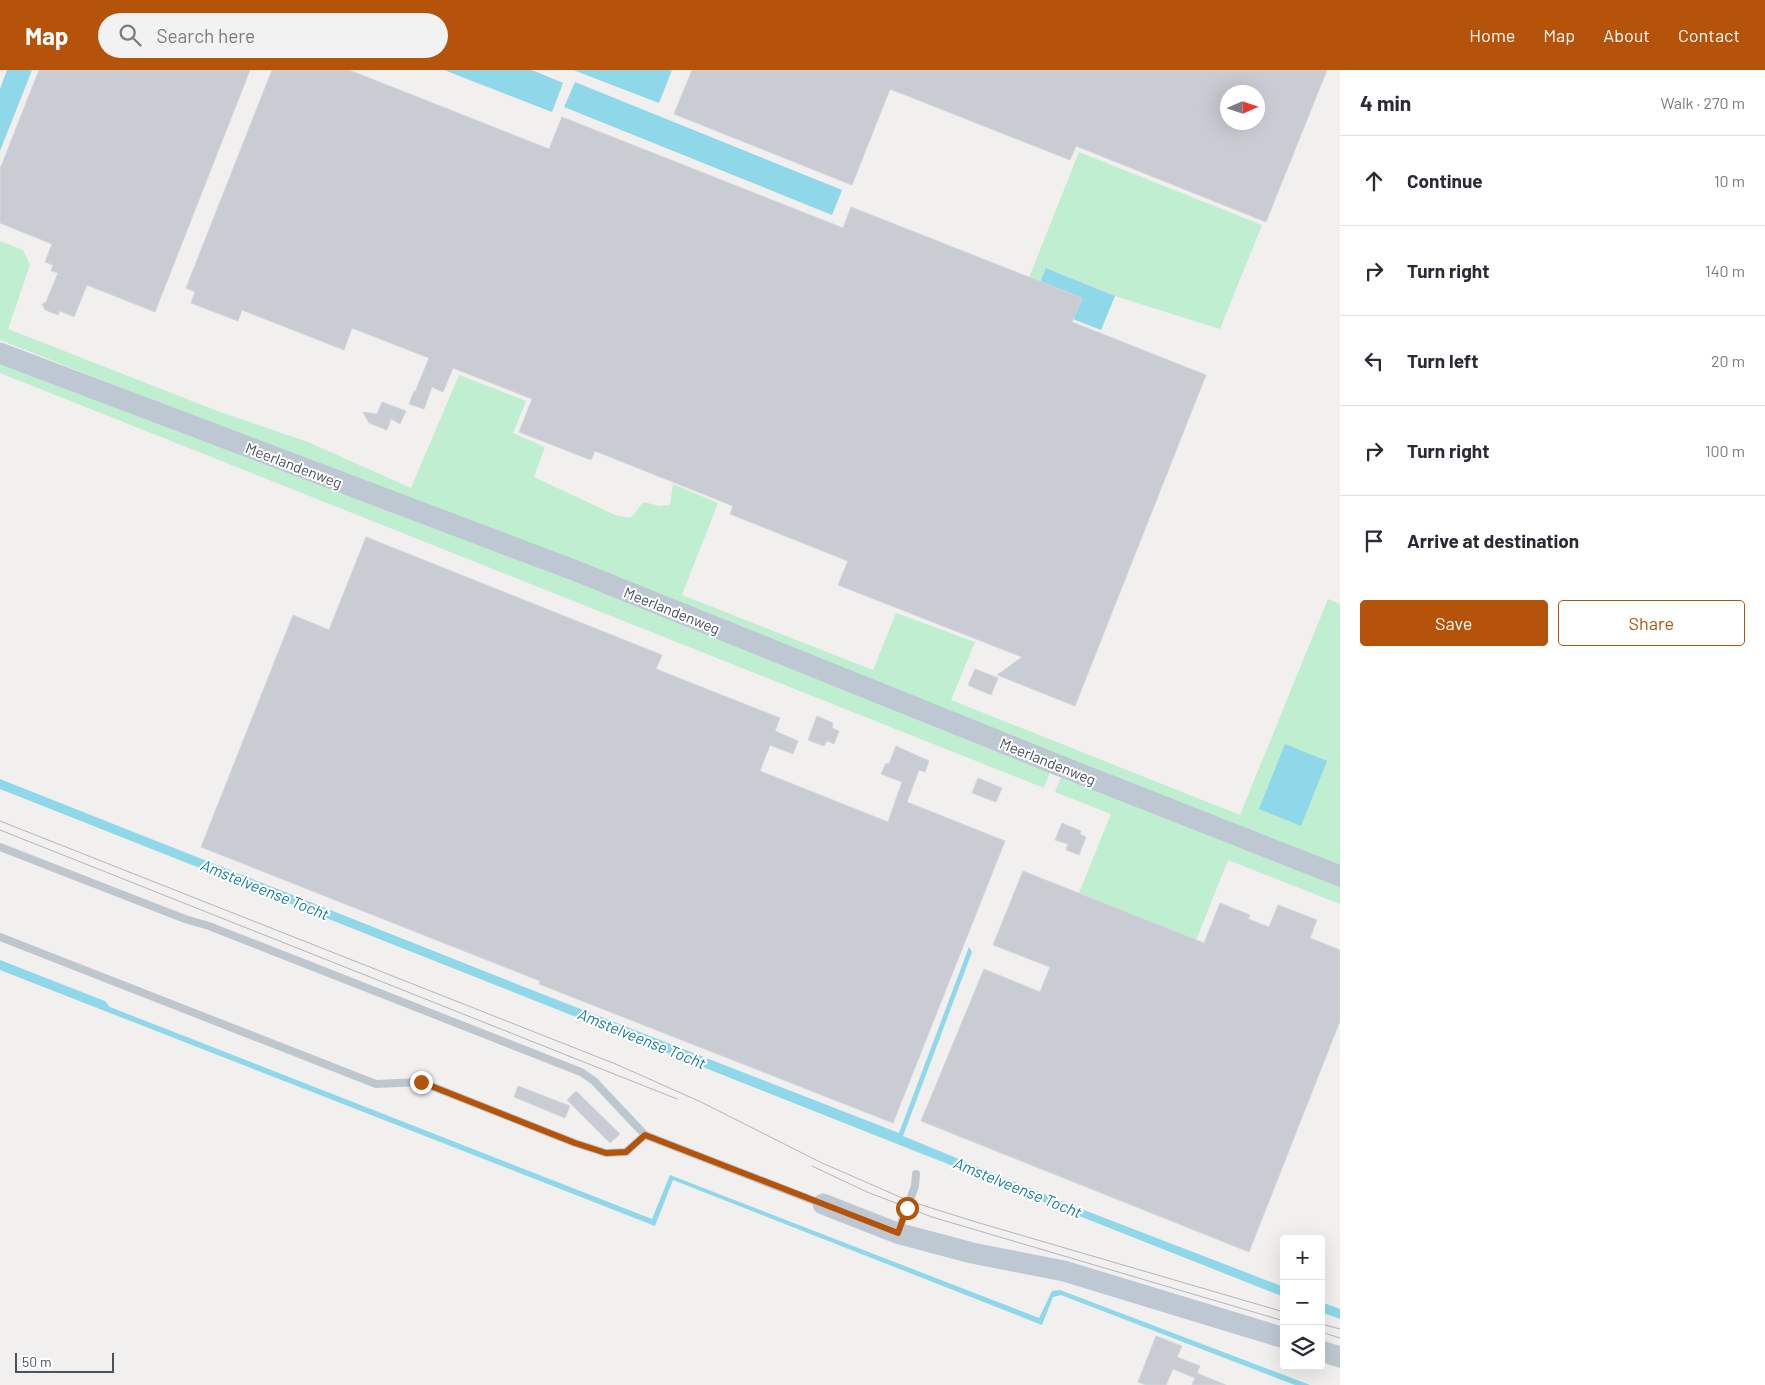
<!DOCTYPE html>
<meta charset="utf-8">
<style>
body{margin:0;font-family:Barlow,sans-serif;background:#f2f2f3;color:#2b2b33}
.controls{position:absolute;right:15px;bottom:15px;display:grid;overflow:hidden;border-radius:5px;box-shadow:0 5px 20px #0002}
.controls button{width:45px;height:45px;display:grid;place-items:center;padding:0;border:0;border-bottom:1px solid #e1e1e2;background:#fff;color:#2b2b33;font:25px sans-serif}
.compass{position:absolute;left:1220px;top:15px;width:45px;height:45px;border-radius:50%;background:#fff;box-shadow:0 5px 20px #0002;rotate:87deg}
.scale{position:absolute;left:15px;bottom:12px;width:99px;box-sizing:border-box;padding-left:5px;border:2px solid #48535c;border-top:0;font-size:14px;line-height:18px;white-space:nowrap;color:#48535c;-webkit-text-stroke:4px #fff;paint-order:stroke}
.stop{position:absolute;width:15px;height:15px;margin:-11px;border:4px solid #b45309;border-radius:50%;background:#fff}
.stop.end{background:#b45309;border-color:#fff;box-shadow:0 1px 5px #0008}
.list{margin:0;padding:0;list-style:none}
h2{display:flex;justify-content:space-between;align-items:center;height:65px;margin:0;padding:0 20px;font-size:21px}
h2 small{font-size:16px;font-weight:400;color:#7c7c81}
.list li{display:grid;grid-template-columns:32px 1fr auto;gap:15px;align-items:center;box-sizing:border-box;height:90px;padding:0 20px;border-top:1px solid #e1e1e2}
.list b{display:block;font-size:19px;white-space:nowrap}
.list em{font-size:16px;font-style:normal;color:#7c7c81}
.actions{display:flex;gap:10px;padding:15px 20px}
.actions a{flex:1;padding:11px 0;border:1px solid #b45309;border-radius:5px;text-align:center;font-size:18px;color:#b45309}
.actions .main{background:#b45309;color:#fff}
.icon{flex:none;width:28px;height:28px;fill:none;stroke:currentColor;stroke-width:2;stroke-linecap:round;stroke-linejoin:round}
.map{position:relative;flex:none;width:1340px;height:1315px;overflow:hidden}
header{display:flex;align-items:center;gap:30px;box-sizing:border-box;height:70px;padding:0 25px;background:#b45309;color:#fff}
header strong{font-size:24px}
nav{display:flex;gap:28px;margin-inline-start:auto;font-size:18px}
.search{width:350px;height:45px;background:#f2f2f3;display:flex;align-items:center;gap:12px;box-sizing:border-box;padding:0 18px;border-radius:28px;color:#7c7c81;font-size:19px}
main{display:flex}
aside{flex:1;background:#fff}
.map>svg:first-child{display:block}
</style>
<header>
<strong>Map</strong>
<div class="search"><svg class="icon" aria-label="search" viewBox="0 0 24 24"><circle cx="10" cy="10" r="6"/><path d="M15 15l6 6"/></svg>Search here</div>
<nav><a>Home</a><a>Map</a><a>About</a><a>Contact</a></nav>
</header>
<main>
<div class="map">
<svg width="1340" height="1315" viewBox="0 0 1340 1315">
<rect width="100%" height="100%" fill="#f2efef"/>
<g fill="#bfeed0">
<polygon points="1079,82 1262,155 1220,259 1115,226 1047,198 1032,233 1021,228"/>
<polygon points="0,171 23,180 30,195 8,259 220,342 308,372 411,418 459,305 526,331 513,363 545,377 534,407 615,445 630,448 636,442 643,432 660,436 670,435 673,414 718,433 682,525 873,600 896,543 975,572 951,630 1240,745 1328,529 1340,534 1340,799 0,270"/>
<polygon points="0,285 1051,700 1044,718 0,303"/>
<polygon points="1062,705 1340,814 1340,834 1228,790 1193,878 1076,830 1111,744 1055,722"/>
</g>
<g fill="#8ed8e9">
<polygon points="7,0 32,0 0,81 0,19"/>
<polygon points="444,0 532,0 563,13 552,42"/>
<polygon points="573,0 672,0 659,33"/>
<polygon points="575,12 842,120 832,145 564,37"/>
<polygon points="1046,198 1115,226 1101,260 1032,233"/>
<polygon points="1285,674 1327,691 1301,756 1259,739"/>
<polygon points="0,709 537,922 899,1063 969,877 972,882 903,1066 1076,1137 1284,1217 1284,1227 0,719"/>
<polygon points="0,890 105,931 110,937 652,1149 670,1105 1039,1248 1052,1221 1060,1220 1310,1315 1295,1315 1061,1225 1053,1227 1042,1255 673,1110 655,1156 0,900"/>
<polygon points="1321,1232 1340,1239 1340,1249 1321,1242"/>
</g>
<g fill="#c9ccd2" stroke="#d3d6db" fill-rule="evenodd">
<polygon points="39,0 250,0 155,242 87,215 74,247 60,241 58,245 45,240 42,234 46,232 58,203 51,201 53,195 45,192 52,174 0,153 0,99"/>
<polygon points="272,0 349,0 549,79 562,47 843,158 851,137 1082,228 1072,252 1206,305 1075,636 997,605 1022,587 838,515 848,491 730,444 733,436 595,381 591,390 519,362 532,329 453,298 443,322 432,317 424,339 409,334 414,321 415,322 429,288 352,258 344,280 242,240 238,251 191,233 195,222 186,218"/>
<path d="M692,0H1327L1266,152L1076,76L1070,90L890,19L852,115L674,44ZM1228,22H1258V52H1228Z"/>
<polygon points="382,332 406,341 400,354 391,349 387,360 369,353 363,342 377,344"/>
<polygon points="366,467 662,585 656,599 780,648 775,661 798,671 793,684 770,675 760,701 888,752 902,712 881,704 886,693 889,694 896,676 929,691 925,702 919,700 907,732 1005,771 893,1053 539,914 540,911 201,777 293,545 329,560"/>
<polygon points="975,599 998,608 991,625 968,615"/>
<polygon points="817,646 833,653 832,658 839,661 834,674 827,671 824,676 808,670"/>
<polygon points="978,708 1002,718 996,732 972,723"/>
<polygon points="1062,753 1081,761 1080,764 1086,767 1079,785 1066,780 1068,774 1055,770"/>
<polygon points="1023,801 1204,873 1220,833 1250,845 1248,849 1269,857 1278,835 1317,850 1310,868 1340,880 1340,951 1249,1182 921,1051 984,899 1040,922 1050,897 993,875"/>
<polygon points="518,1016 570,1036 565,1048 514,1027"/>
<polygon points="576,1021 620,1064 610,1073 567,1030"/>
<polygon points="1156,1266 1182,1276 1177,1287 1200,1296 1197,1303 1226,1315 1192,1315 1195,1308 1173,1299 1166,1315 1146,1315 1138,1312"/>
</g>
<g fill="none" stroke-linecap="round" stroke-linejoin="round">
<g stroke="#bec7ce" stroke-width="8">
<polyline points="0,777 185,849 209,856 581,1002 594,1011 645,1065 822,1134"/>
<polyline points="0,867 376,1014 421,1012 575,1073 606,1083 626,1082 645,1065"/>
<polyline points="898,1161 915,1116 916,1104"/>
</g>
<g stroke="#bec8d2" stroke-width="21">
<polyline points="0,283 576,501 1058,695 1340,806"/>
<polyline points="823,1134 897,1163 972,1183 1064,1201 1284,1268"/>
<polyline points="1321,1281 1340,1287"/>
</g>
<g stroke="#b2b5b9" stroke-width="1">
<polyline points="0,751 618,995 701,1032 820,1092 909,1131 976,1152 1284,1242"/>
<polyline points="0,760 677,1029"/>
<polyline points="812,1096 867,1122 932,1147 1284,1251"/>
<polyline points="1321,1254 1340,1259"/>
<polyline points="1321,1262 1340,1268"/>
</g>
</g>
<g fill="none" stroke-linecap="round" stroke-linejoin="round">
<polyline stroke="#b45309" stroke-width="6" points="421,1012 575,1073 606,1083 626,1082 645,1065 898,1163 907,1138"/>
</g>
<g text-anchor="middle" dominant-baseline="central" stroke-width="4" stroke-linejoin="round" paint-order="stroke">
<g font-size="15" fill="#48535c" stroke="#fff">
<text transform="translate(294 395) rotate(21)">Meerlandenweg</text>
<text transform="translate(672 540) rotate(22)">Meerlandenweg</text>
<text transform="translate(1048 691) rotate(22)">Meerlandenweg</text>
</g>
<g font-size="16" font-style="italic" fill="#117d97" stroke="#fff">
<text transform="translate(265 819) rotate(22)">Amstelveense Tocht</text>
<text transform="translate(642 968) rotate(22)">Amstelveense Tocht</text>
<text transform="translate(1018 1117) rotate(22)">Amstelveense Tocht</text>
</g>
</g>
</svg>
<div class="controls">
<button>+</button>
<button>−</button>
<button><svg class="icon" aria-label="layers" viewBox="0 0 24 24"><path d="M12 4l9 5-9 5-9-5zM3 14l9 5 9-5"/></svg></button>
</div>
<svg class="compass" viewBox="-18 -18 36 36"><path d="M0-13l5 13h-10z" fill="#e53935"/><path d="M0 13l5-13h-10z" fill="#7c7c81"/></svg>
<div class="scale">50 m</div>
<div class="stop" style="left:907px;top:1138px"></div>
<div class="stop end" style="left:421px;top:1012px"></div>
</div>
<aside>
<h2>4 min<small>Walk · 270 m</small></h2>
<ul class="list">
<li><svg class="icon" aria-label="ahead" viewBox="0 0 24 24"><path d="M12 20V5M6 11l6-6 6 6"/></svg><div><b>Continue</b></div><em>10 m</em></li>
<li><svg class="icon" aria-label="right" viewBox="0 0 24 24"><path d="M7 20v-9h11M14 6l5 5-5 5"/></svg><div><b>Turn right</b></div><em>140 m</em></li>
<li><svg class="icon" aria-label="left" viewBox="0 0 24 24"><path d="M17 20v-9H6M10 6l-5 5 5 5"/></svg><div><b>Turn left</b></div><em>20 m</em></li>
<li><svg class="icon" aria-label="right" viewBox="0 0 24 24"><path d="M7 20v-9h11M14 6l5 5-5 5"/></svg><div><b>Turn right</b></div><em>100 m</em></li>
<li><svg class="icon" aria-label="arrive" viewBox="0 0 24 24"><path d="M6 21V4h12l-3 4 3 4H6"/></svg><div><b>Arrive at destination</b></div></li>
</ul>
<div class="actions"><a class="main">Save</a><a>Share</a></div>
</aside>
</main>
